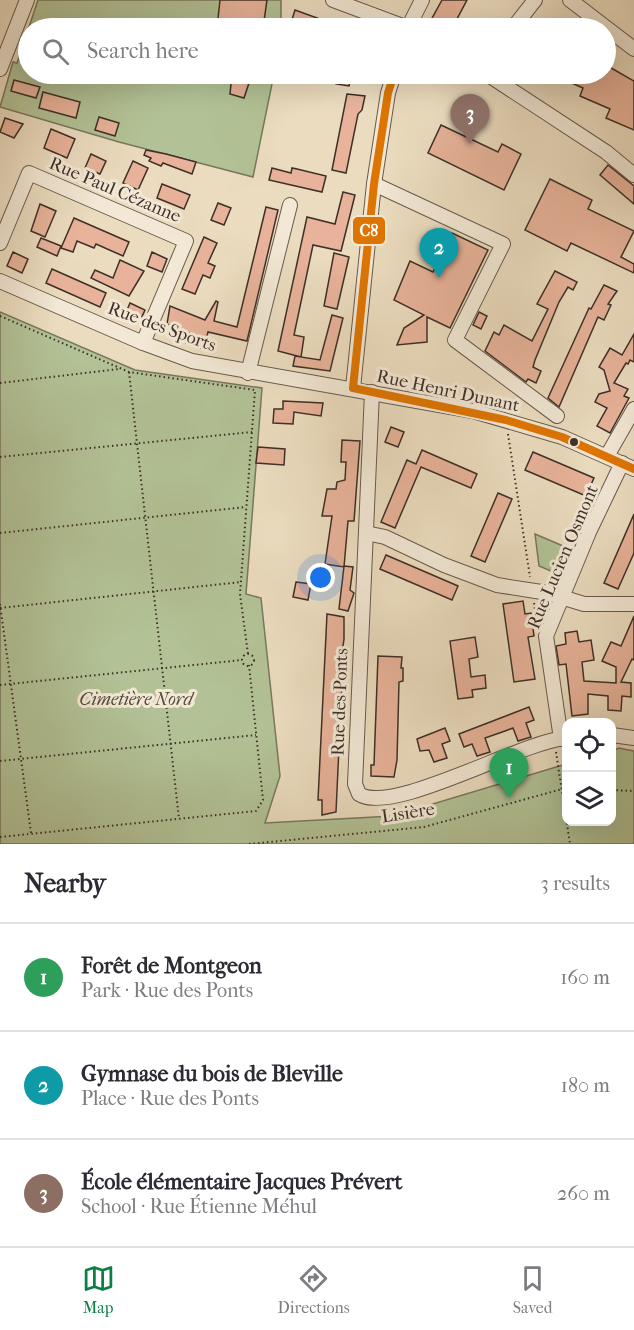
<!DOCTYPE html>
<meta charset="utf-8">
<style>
body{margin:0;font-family:"IM FELL French Canon",serif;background:#f7f7f7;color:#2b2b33}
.controls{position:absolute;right:18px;bottom:18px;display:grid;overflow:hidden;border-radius:12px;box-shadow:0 6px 24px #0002}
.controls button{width:54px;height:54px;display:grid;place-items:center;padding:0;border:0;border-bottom:2px solid #e1e1e2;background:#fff;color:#2b2b33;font:30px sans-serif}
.you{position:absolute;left:321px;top:578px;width:21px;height:21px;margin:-15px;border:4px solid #fff;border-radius:50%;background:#1a73e8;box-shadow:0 0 0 9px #1a73e833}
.badge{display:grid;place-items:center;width:39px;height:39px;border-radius:50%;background:#0b8043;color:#fff;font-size:20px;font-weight:700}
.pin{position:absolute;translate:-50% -50px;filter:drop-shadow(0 2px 3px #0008)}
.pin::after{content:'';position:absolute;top:32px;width:21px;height:18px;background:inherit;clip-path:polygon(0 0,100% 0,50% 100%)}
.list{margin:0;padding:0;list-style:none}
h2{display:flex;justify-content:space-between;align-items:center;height:78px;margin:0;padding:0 24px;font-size:26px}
h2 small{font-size:20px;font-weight:400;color:#7c7c81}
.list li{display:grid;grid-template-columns:39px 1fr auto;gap:18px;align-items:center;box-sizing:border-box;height:108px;padding:0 24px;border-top:2px solid #e1e1e2}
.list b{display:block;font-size:22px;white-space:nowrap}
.list p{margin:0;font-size:20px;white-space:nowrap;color:#7c7c81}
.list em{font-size:20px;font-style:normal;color:#7c7c81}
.icon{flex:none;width:33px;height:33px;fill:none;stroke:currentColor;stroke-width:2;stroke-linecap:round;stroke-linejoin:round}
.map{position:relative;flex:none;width:634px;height:844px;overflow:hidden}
.search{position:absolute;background:#fff;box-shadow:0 6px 24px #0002;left:18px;right:18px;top:18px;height:66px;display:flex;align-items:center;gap:15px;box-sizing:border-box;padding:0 21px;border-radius:33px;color:#7c7c81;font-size:22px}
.sheet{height:402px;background:#fff}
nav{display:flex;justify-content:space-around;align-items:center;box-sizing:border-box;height:84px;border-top:2px solid #e1e1e2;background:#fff;font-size:16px;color:#7c7c81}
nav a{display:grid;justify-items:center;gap:3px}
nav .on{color:#0b8043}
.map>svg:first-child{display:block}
</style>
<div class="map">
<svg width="634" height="844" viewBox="0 0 634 844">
<rect width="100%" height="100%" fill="#ebdcbf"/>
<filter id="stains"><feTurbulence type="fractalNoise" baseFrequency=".00333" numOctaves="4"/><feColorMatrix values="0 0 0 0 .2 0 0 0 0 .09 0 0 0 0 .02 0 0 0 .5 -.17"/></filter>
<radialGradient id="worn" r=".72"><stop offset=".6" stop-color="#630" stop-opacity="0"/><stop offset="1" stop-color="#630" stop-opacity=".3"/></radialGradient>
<g fill="#b2c296" stroke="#78785e" stroke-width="1.5">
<polygon points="38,0 281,0 281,28 28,28 28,74 274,74 253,177 119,142 0,107 13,62 17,63"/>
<polygon points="0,312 135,370 262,388 246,594 261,598 280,776 265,823 393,816 566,764 566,822 612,822 612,751 619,748 634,751 634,844 0,844"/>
<polygon points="535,534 570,549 558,574 539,566"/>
</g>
<g fill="#e8b39a" stroke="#3e2f27" stroke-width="1.5">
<polygon points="220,0 267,0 263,28 217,28"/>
<polygon points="442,0 467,0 457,19 475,28 441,28 430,22"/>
<polygon points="295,10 342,27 342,28 297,28 290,26"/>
<polygon points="606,65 634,81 634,130 606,118 610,109 580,96 583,88 551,74 606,74"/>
<polygon points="232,74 252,74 244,98 230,94"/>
<polygon points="338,74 352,74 349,86 336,84"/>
<polygon points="14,80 40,87 36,98 11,91"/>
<polygon points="43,92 80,102 76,118 39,108"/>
<polygon points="347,94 365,96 362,110 358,114 346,173 332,170"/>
<polygon points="99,117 119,123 115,136 95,130"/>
<polygon points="5,118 23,124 14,138 0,132"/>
<polygon points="441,125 498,152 502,144 521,154 504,190 428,153"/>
<polygon points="51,129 75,139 67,158 44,148"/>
<polygon points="146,150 166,154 196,162 192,174 163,163 161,166 149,161 151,158 144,155"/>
<polygon points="91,154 106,161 100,174 85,168"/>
<polygon points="133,161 148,168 138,190 123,183"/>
<polygon points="608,165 634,186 634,204 600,175"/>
<polygon points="272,168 291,173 292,168 297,169 326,176 322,192 269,180"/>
<polygon points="550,179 592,200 588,209 634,231 621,257 634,264 634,273 571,243 567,251 525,230"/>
<polygon points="162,184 190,195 184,209 157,198"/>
<polygon points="343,192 355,195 341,251 313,245 294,335 304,337 301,357 278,351 307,217 335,224"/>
<polygon points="218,203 231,208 224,225 211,220"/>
<polygon points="40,204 56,211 45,237 31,231"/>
<polygon points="266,207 278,210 247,341 208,332 204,349 186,343 189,333 167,324 170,306 205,320 216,301 218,302 214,321 237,327"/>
<polygon points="74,218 129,242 123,256 96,244 94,248 77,241 73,252 61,248"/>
<polygon points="452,233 488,250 450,328 427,317 427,342 397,345 404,328 424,315 394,300 410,261 433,272"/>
<polygon points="204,237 217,243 208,263 215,266 210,278 203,275 195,294 182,289"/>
<polygon points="41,238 61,246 57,256 37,247"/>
<polygon points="13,252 28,259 22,273 7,266"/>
<polygon points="152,252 167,259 162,272 147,266"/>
<polygon points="334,253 349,257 337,309 324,306"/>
<polygon points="120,260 144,271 129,296 91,278 95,270 113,278"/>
<polygon points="52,269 106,293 100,307 46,283"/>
<polygon points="555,271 577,282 573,290 568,287 559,302 535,360 533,367 541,371 536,383 528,379 526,382 485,351 494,332 499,335 504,325 532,341 548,309 537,304"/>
<polygon points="604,285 617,291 608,304 611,305 604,320 598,317 559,407 548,398 589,308 591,309"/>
<polygon points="130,303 145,310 139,323 124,317"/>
<polygon points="479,312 487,316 481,329 473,325"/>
<polygon points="332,315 343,318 330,371 293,366 295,356 320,360"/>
<polygon points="634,334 634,362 630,360 628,364 626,363 614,383 628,389 624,396 629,398 610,433 597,426 607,408 595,402 599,394 610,391 604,370 599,367 610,348 622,355"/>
<polygon points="283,401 323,403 321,416 294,412 293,424 273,423 274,409 283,409"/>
<polygon points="391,427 404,432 398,447 385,442"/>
<polygon points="342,440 360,441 354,521 348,521 344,567 325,564 332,516 322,516 327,489 336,489 337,482 345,480 346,462 341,462"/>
<polygon points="258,447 285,449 284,465 256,463"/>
<polygon points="422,450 477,474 471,488 421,467 395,528 381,522 407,460 416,464"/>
<polygon points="533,452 594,478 586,496 525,470"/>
<polygon points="498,493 512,499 485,562 471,556"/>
<polygon points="634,514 634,553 618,589 604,583"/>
<polygon points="386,555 458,586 452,600 380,569"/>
<polygon points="344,566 353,567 350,590 354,593 348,611 339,609"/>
<polygon points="296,582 311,584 308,600 293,597"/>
<polygon points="523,601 525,614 531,613 534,636 528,637 535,679 514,682 503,604"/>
<polygon points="327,614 344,617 344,639 340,667 342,682 336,812 322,815 322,800 318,800"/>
<polygon points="634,616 634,660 632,659 621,682 631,683 631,697 622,696 621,711 608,710 608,696 588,694 588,714 572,716 566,664 559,665 556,646 566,644 565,633 577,631 579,642 591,640 594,660 582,662 584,681 616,683 616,667 602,661 611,642 621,646"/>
<polygon points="475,637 478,657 469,659 471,677 485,675 486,688 472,690 473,697 458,699 450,641"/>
<polygon points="378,656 402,657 401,668 403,668 403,681 399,682 397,760 394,777 371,776 371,765 374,765"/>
<polygon points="529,707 534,720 526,723 531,737 518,741 513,728 505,731 485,738 490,752 477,756 472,744 464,747 459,734"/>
<polygon points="445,728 450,741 442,744 447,758 434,762 429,750 420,751 417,739"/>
</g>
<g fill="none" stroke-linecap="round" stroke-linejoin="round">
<defs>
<g id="minor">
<polyline points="333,0 408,28"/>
<polyline points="570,0 634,49"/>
<polyline points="408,28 422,0"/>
<polyline points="513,28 535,0"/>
<polyline points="0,69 27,0"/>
<polyline points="487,74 606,152 634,175"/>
<polyline points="374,184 503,244 455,340 557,416"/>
<polyline points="0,243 29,173 186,241 143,343"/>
<polyline points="0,281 143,343 192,361 473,411 562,437 634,469"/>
<polyline points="248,373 290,205"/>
<polyline points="353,388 374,184 388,93 394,74"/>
<path d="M372,392L355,784L359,794C392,816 522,741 566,738"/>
<polyline points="607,456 634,409"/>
<polyline points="366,533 385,537 444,565 497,585 548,593 584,604 634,604"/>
<polyline points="612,735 634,738"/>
<polyline points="561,739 546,636 589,532 622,463"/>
</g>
</defs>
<use href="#minor" stroke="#695a4d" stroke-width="16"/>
<g stroke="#3e2f27" stroke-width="2" stroke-dasharray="1.5 3" stroke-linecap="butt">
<polyline points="0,316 129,372 255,390 240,594 248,654"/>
<polyline points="129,372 179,819"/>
<polyline points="0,383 119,369"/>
<polyline points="508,434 530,577"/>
<polyline points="0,457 252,432"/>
<polyline points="0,533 246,507"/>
<polyline points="534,603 537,625"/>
<polyline points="0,604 31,833"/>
<polyline points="0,608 241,582"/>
<circle cx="248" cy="660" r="6"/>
<polyline points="0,685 242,660"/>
<polyline points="556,752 570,844"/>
<polyline points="0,761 256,735"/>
<polyline points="612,790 634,791"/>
<polyline points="0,837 256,811 263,800 249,665"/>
<polyline points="249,844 424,827 566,788"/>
</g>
<use href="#minor" stroke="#f2e8d5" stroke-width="14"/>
<defs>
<g id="bus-1">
<polyline points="353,388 374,184 388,93 394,74"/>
<polyline points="353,388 506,420 562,437 634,469"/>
</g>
</defs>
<use href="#bus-1" stroke="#f2e8d5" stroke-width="12"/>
<use href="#bus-1" stroke="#de7502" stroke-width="8"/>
</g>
<circle fill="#3e2f27" stroke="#f2e8d5" stroke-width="2" cx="574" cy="442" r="5"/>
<g text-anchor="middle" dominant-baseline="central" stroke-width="6" stroke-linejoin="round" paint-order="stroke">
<g font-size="18" fill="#3e2f27" stroke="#f2e8d5">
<text transform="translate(115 190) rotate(23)">Rue Paul Cézanne</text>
<text transform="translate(162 327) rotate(20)">Rue des Sports</text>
<text transform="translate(448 391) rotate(12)">Rue Henri Dunant</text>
<text transform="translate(563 557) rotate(-67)">Rue Lucien Osmont</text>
<text transform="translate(340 702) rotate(-88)">Rue des Ponts</text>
<text transform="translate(408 813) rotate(-9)">Lisière</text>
</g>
<g font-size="18" font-style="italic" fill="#554c3d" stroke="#f2e8d5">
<text x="136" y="699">Cimetière Nord</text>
</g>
</g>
<rect stroke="#f2e8d5" stroke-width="2" x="352" y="216" width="34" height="29" rx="6" fill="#de7502"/>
<g font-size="16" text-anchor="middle" font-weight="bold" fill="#fff">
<text x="369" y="236">C8</text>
</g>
<rect width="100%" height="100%" filter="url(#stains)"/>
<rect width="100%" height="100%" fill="url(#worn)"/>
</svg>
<div class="controls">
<button><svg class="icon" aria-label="locate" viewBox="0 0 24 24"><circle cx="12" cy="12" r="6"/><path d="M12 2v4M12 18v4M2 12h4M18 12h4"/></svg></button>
<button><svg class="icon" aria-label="layers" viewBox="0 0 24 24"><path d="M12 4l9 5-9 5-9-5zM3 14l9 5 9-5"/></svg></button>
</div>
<div class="you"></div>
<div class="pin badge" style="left:509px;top:798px;background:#2e9e5b">1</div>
<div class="pin badge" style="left:439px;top:278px;background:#0f9aa8">2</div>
<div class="pin badge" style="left:470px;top:144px;background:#8d6e63">3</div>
<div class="search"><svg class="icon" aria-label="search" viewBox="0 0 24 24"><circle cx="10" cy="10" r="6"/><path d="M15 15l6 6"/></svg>Search here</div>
</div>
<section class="sheet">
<h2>Nearby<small>3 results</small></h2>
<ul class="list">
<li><span class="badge" style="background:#2e9e5b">1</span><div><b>Forêt de Montgeon</b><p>Park · Rue des Ponts</p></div><em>160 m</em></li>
<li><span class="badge" style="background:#0f9aa8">2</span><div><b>Gymnase du bois de Bleville</b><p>Place · Rue des Ponts</p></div><em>180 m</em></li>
<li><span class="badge" style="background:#8d6e63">3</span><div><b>École élémentaire Jacques Prévert</b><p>School · Rue Étienne Méhul</p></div><em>260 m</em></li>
</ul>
</section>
<nav>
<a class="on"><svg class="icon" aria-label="map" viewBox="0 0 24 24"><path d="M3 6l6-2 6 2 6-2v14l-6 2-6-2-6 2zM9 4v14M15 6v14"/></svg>Map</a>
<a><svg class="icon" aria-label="directions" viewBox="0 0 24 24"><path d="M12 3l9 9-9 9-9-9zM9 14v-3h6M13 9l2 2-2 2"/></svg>Directions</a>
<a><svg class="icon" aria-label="saved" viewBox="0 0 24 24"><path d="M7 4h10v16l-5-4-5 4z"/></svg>Saved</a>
</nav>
